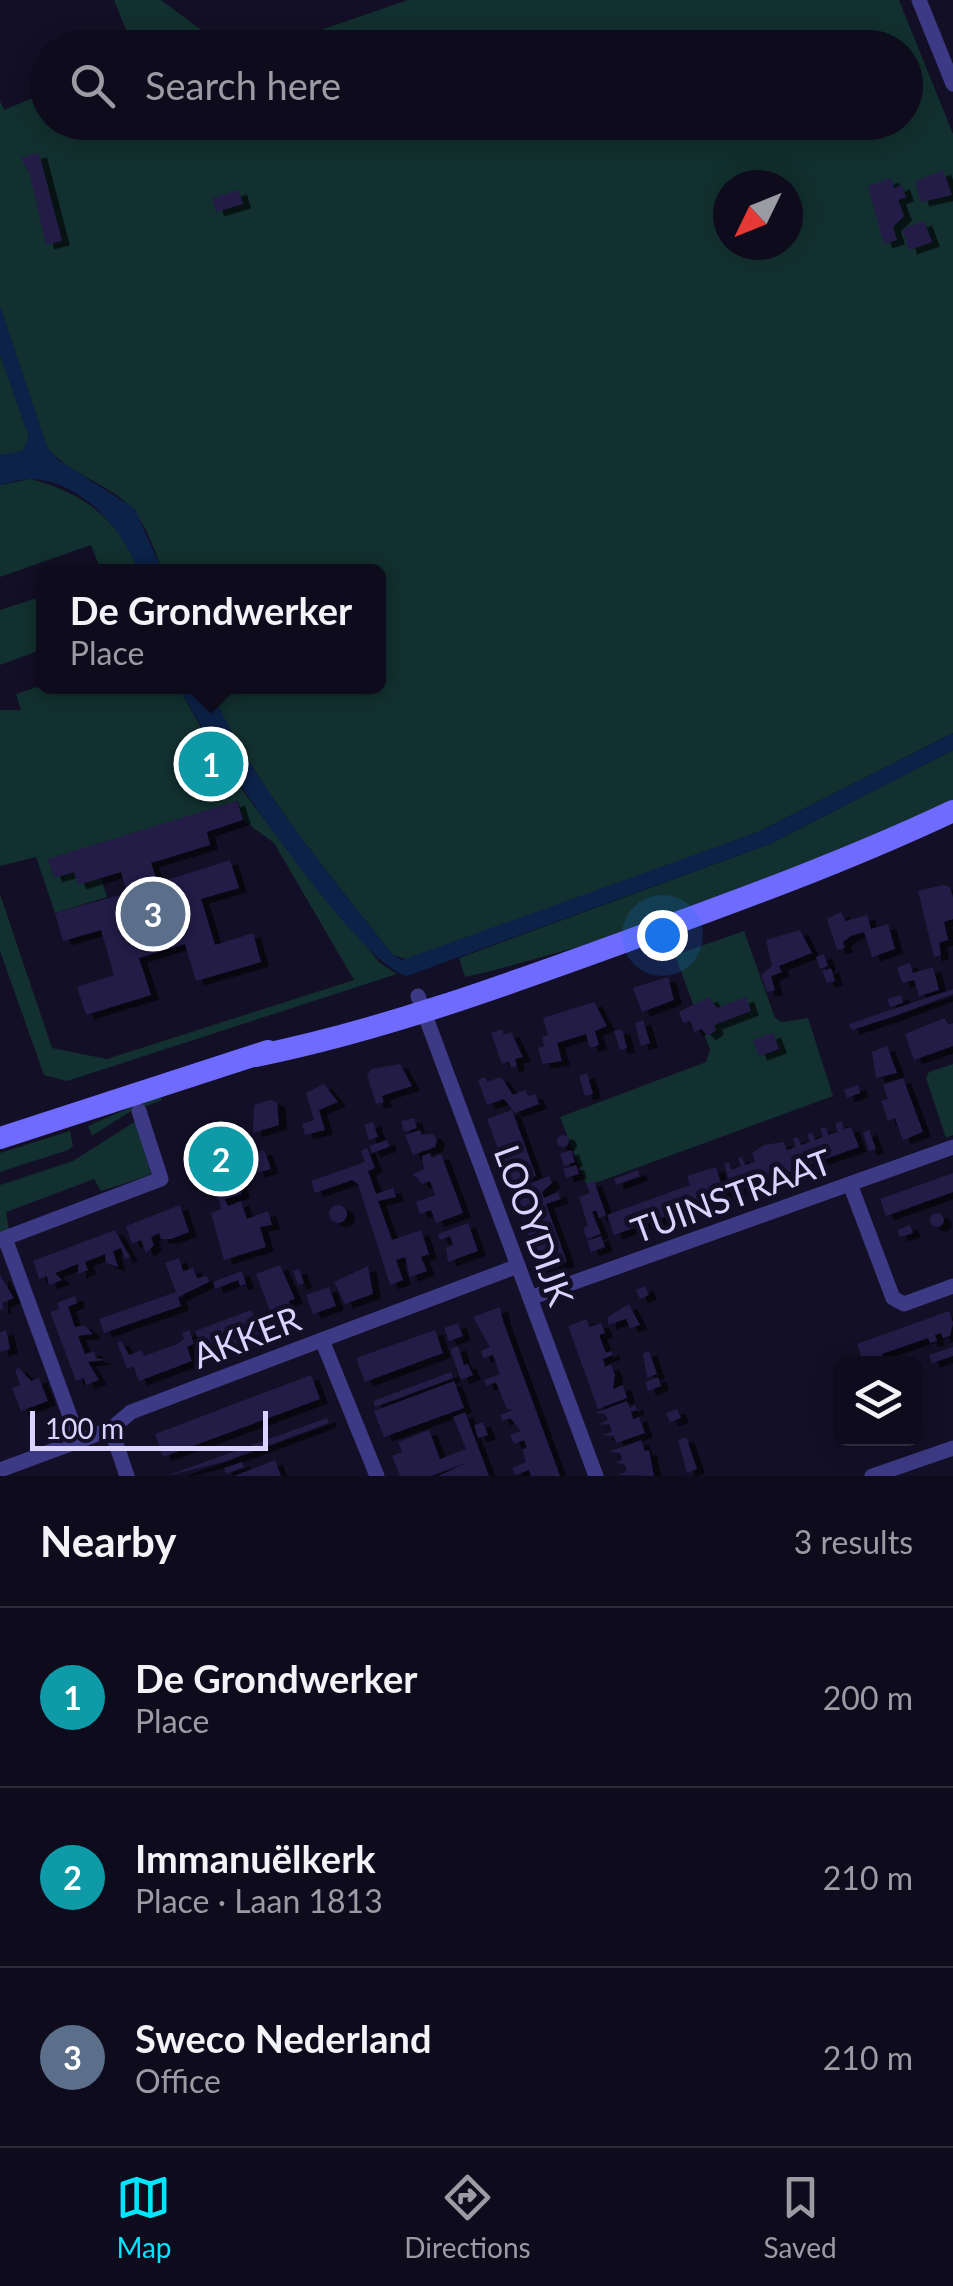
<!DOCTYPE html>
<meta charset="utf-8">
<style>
body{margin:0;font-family:Lato,sans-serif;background:#171425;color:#f1f3f6}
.controls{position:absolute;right:30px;bottom:30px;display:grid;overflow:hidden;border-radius:15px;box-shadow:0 5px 25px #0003}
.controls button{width:90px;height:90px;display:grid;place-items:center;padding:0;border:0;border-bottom:2px solid #2e2b3b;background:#0e0b1c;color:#f1f3f6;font:50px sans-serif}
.compass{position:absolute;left:713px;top:170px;width:90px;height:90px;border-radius:50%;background:#0e0b1c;box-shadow:0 5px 25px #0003;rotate:227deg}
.scale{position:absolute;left:30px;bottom:25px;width:238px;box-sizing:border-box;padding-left:10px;border:5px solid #d9d4ff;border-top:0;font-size:28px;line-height:35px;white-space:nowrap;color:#d9d4ff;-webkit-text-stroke:8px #130f26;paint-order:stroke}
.you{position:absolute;left:662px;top:935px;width:35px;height:35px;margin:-25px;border:8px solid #fff;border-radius:50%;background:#1a73e8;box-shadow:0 0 0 15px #1a73e833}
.badge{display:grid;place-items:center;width:65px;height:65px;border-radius:50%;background:#00e5ff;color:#fff;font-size:32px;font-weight:700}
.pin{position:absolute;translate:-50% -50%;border:5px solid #fff;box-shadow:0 2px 10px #0006}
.popup{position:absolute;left:36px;top:564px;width:350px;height:130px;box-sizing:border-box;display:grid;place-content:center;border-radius:15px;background:#0e0b1c;filter:drop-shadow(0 2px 8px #0005);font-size:32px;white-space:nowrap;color:#9b9ba3}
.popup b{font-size:38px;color:#f1f3f6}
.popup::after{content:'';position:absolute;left:50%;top:100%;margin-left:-20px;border:20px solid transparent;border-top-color:#0e0b1c}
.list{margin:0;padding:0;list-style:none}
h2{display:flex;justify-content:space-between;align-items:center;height:130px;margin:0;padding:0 40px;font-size:42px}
h2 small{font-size:32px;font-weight:400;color:#9b9ba3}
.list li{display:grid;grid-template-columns:65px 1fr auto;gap:30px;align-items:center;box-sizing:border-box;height:180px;padding:0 40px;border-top:2px solid #2e2b3b}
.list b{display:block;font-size:38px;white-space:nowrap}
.list p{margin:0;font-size:32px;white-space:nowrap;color:#9b9ba3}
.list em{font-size:32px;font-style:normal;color:#9b9ba3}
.icon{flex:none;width:55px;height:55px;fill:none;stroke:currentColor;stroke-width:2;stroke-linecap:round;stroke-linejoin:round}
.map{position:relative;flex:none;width:953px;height:1476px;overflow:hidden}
.search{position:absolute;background:#0e0b1c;box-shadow:0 5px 25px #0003;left:30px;right:30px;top:30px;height:110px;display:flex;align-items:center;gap:25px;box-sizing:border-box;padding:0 35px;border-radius:55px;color:#9b9ba3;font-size:38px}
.sheet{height:670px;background:#0e0b1c}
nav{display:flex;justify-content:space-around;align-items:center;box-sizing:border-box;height:140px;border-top:2px solid #2e2b3b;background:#0e0b1c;font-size:28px;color:#9b9ba3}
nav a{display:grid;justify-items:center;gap:5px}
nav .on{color:#00e5ff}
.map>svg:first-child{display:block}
</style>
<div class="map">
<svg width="953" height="1476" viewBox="0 0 953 1476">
<defs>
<filter id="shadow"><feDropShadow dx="8" dy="4.5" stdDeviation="0" flood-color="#0009"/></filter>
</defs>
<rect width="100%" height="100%" fill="#130f26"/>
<g fill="#12302f" fill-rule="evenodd">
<polygon points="114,0 161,0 224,47 133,47"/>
<path d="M408,0H899L953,134V733L758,832L409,960L393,955C326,870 254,786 209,687L378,686V572L162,571C152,544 144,515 119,497C95,479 66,471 47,447L0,306V101L4,110L47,92L48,122H906V48L271,47ZM728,185H788V245H728Z"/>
<polygon points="0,354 29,437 23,451 0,460"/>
<path d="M31,479C83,493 120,519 138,571H101L91,545L0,577V485Z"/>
<polygon points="43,596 43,649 0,665 0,610"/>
<path d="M43,685L179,687C230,788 309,874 380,963L397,974L67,1081L44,1075L0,951V894L52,1048L107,1059L354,980L274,843L243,820L238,801L49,859L101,878L107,897L55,913L36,857L0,866V710H21L16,694Z"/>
<path d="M953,750V801C798,874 632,938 465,977L459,958L772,843Z"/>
<polygon points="744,931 775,1018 782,1022 808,1018 833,1096 587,1186 560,1117 706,1062 710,1050 675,955"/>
<polygon points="953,1064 953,1135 946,1138 926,1078 929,1072"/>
<polygon points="160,1094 162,1100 128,1113 92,1136 88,1126"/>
<polygon points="136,1121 151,1175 101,1191 94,1179 6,1212 9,1229 0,1232 0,1185 73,1161"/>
<polygon points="70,1131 73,1146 68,1150 0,1172 0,1153"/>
</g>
<g fill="#0c2248">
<path d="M0,306L47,447L57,459L135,509L162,571H138C123,528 81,481 31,479C21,479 9,483 0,485V455L23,451L29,437L0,354Z"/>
<path d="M179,687H209C254,786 326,870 393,955L402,960L758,832L953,733V750L772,843L407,976C359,967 204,737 179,687Z"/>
</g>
<g fill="#241b47" filter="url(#shadow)">
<polygon points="39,153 62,241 46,245 30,174 21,158"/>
<polygon points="943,170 952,195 921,202 915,182"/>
<polygon points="891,178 894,188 902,185 906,197 898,200 904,216 893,227 897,240 884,244 868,186"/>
<polygon points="239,190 243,204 216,212 212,198"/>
<polygon points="924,221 932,242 909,250 903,229"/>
<polygon points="237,801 243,820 207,832 210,845 151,863 158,883 230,860 239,888 201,899 204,908 215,945 253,933 261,962 196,981 185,944 139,958 151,995 86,1015 77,987 114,975 101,930 63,941 55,913 127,893 121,872 78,885 74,872 54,878 48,859"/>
<polygon points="943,885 950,887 953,897 953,919 944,922 948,940 939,943 941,955 934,957 918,891"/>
<polygon points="841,912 846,921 867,915 871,929 888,924 895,949 872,957 864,932 851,936 843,942 845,948 837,950 827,919"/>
<polygon points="800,930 812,953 779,966 782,972 771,976 775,990 767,992 761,975 772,966 766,940"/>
<polygon points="824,954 828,966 820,969 816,957"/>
<polygon points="910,963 913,973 933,967 939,990 919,996 914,980 902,983 897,967"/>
<polygon points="831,968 835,981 827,983 822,971"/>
<polygon points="668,977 674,1000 642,1012 633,988"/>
<polygon points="953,989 953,994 895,1016 852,1030 849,1024"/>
<polygon points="901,995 903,1003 890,1007 887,999"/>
<polygon points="709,997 717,1008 746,997 751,1011 714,1025 716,1030 708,1036 701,1029 694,1032 690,1021 683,1023 679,1012"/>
<polygon points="594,1002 607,1026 595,1031 599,1045 590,1048 586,1034 557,1043 562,1061 543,1064 538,1048 544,1046 542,1037 548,1035 543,1018"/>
<polygon points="945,1018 948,1025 953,1023 953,1046 914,1060 905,1034"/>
<polygon points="643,1020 650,1043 641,1046 635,1023"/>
<polygon points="502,1029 504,1035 511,1032 523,1057 515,1059 517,1066 511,1068 509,1061 502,1064 491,1033"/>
<polygon points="622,1029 627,1048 620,1050 614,1031"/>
<polygon points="773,1033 779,1049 759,1056 753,1040"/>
<polygon points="887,1046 897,1073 876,1078 872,1052"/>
<polygon points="400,1064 412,1086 382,1096 384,1102 376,1104 367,1075 372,1069"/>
<polygon points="587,1073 593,1094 585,1096 579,1076"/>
<polygon points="485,1077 487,1082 501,1077 513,1095 525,1090 528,1096 535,1094 539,1104 515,1113 504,1099 487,1105 478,1080"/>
<polygon points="903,1078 923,1132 903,1140 895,1118 888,1121 881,1101 888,1099 883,1085"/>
<polygon points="324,1084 338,1102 319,1110 325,1130 305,1135 302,1124 314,1120 306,1093"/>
<polygon points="858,1085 860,1093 847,1098 844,1090"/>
<polygon points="270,1100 277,1102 279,1125 253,1133 254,1105"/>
<polygon points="512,1110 536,1176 511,1185 487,1119"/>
<polygon points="414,1118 417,1128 404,1132 401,1121"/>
<polygon points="841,1121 844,1129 851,1127 859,1147 733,1192 724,1164 729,1162 731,1170 741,1166 738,1158 742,1157 745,1165 755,1162 752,1153 764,1145 784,1142 787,1150 796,1147 793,1139 798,1137 801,1145 810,1142 807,1134 812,1132 815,1140 823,1137 820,1129 826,1127 828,1135 838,1132 835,1124"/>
<polygon points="373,1122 378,1137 369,1140 364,1125"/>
<polygon points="211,1124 222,1132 230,1155 237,1153 246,1172 239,1184 242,1194 225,1199 228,1206 241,1201 247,1219 268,1211 272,1225 260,1227 266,1247 224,1260 211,1213 221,1209 219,1201 208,1186 201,1186 198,1165 204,1163 197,1139 202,1127"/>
<polygon points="420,1130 422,1135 433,1134 437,1140 435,1147 413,1155 405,1135"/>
<polygon points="869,1130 876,1149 869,1151 863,1133"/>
<circle cx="563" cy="1141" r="6"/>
<polygon points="387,1140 389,1147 372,1153 369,1146"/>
<polygon points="367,1148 375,1168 368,1171 376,1194 393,1188 396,1197 378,1201 392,1240 421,1230 429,1254 421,1257 427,1271 410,1277 405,1257 396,1260 403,1280 390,1285 358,1184 352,1180 315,1193 311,1181 365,1162 361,1151"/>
<polygon points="264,1150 271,1169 257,1173 250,1154"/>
<polygon points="571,1150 575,1162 564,1166 560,1154"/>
<polygon points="430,1153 432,1158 441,1154 463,1213 436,1223 431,1210 420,1214 416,1202 435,1195 430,1181 422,1184 413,1174 424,1169 422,1156"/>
<polygon points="576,1165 579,1174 566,1178 563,1169"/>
<polygon points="716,1167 725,1195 614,1235 607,1215 690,1185 687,1176"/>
<polygon points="638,1170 640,1176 616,1185 614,1179"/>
<polygon points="953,1173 953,1192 886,1216 880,1199"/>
<polygon points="549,1176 552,1183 542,1192 544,1198 558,1192 561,1199 546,1204 567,1262 540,1269 512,1190"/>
<polygon points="594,1181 606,1215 599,1218 596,1210 592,1212 601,1234 587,1239 583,1228 588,1226 579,1197 590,1193 586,1184"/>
<polygon points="180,1205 189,1232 171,1239 161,1239 159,1233 151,1237 154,1245 146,1253 141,1240 132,1244 126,1226"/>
<circle cx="338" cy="1214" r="9"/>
<circle cx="937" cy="1220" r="7"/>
<polygon points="468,1223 478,1251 448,1262 446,1248 453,1245 450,1236 440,1240 438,1234"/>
<polygon points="910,1225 913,1233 900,1237 897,1230"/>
<polygon points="115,1230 130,1257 125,1259 121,1248 113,1251 118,1267 106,1263 105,1254 85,1262 88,1270 78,1274 78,1264 55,1273 62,1280 49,1285 47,1276 39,1279 33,1261"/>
<polygon points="601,1236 605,1247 591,1252 587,1241"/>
<polygon points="179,1258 183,1271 193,1268 197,1278 207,1276 209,1282 178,1297 181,1306 104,1333 99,1319 176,1292 165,1263"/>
<polygon points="280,1265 295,1299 289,1301 293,1312 273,1319 256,1274"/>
<polygon points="368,1266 373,1294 345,1304 334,1282"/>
<polygon points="299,1269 304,1283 298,1285 293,1271"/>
<polygon points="242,1271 246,1284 240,1286 238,1280 215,1289 213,1282"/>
<polygon points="0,1275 14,1298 2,1303 4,1309 0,1310"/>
<polygon points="645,1286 649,1295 640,1299 636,1290"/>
<polygon points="329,1287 336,1306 313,1314 306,1295"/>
<polygon points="75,1296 77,1303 68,1307 75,1327 84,1325 93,1334 78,1336 85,1354 94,1351 96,1358 105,1360 88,1362 99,1380 86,1385 84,1378 76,1381 50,1312 59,1309 57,1303"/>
<polygon points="629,1304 640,1325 630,1328 626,1319 608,1325 608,1317"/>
<polygon points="500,1307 503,1321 560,1476 531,1476 529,1470 515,1475 512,1468 526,1462 522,1450 527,1448 524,1440 514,1444 510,1435 521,1431 510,1418 502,1421 500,1415 513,1410 507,1409 496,1382 486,1386 484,1380 500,1374 493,1355 483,1358 481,1351 490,1347 473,1317"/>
<polygon points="251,1310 261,1335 205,1356 195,1331"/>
<polygon points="949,1311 953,1323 950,1336 943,1338 941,1333 935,1335 937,1341 930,1343 928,1338 882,1354 884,1360 878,1362 876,1357 863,1361 857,1344"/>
<polygon points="587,1319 589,1327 601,1323 605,1333 599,1335 606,1353 611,1351 613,1355 603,1359 605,1367 611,1364 615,1375 613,1389 623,1385 627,1398 598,1409 568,1326"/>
<polygon points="458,1323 463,1336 449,1341 444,1328"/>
<polygon points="6,1330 10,1349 0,1352 0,1332"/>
<polygon points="189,1330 194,1344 187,1347 192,1361 139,1381 133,1366 127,1369 117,1342 121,1341 129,1355 142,1350 144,1356 177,1344 184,1339 182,1333"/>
<polygon points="435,1330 443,1353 365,1382 356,1358"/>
<polygon points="458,1346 464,1365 468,1364 473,1375 461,1380 450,1349"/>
<polygon points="953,1347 953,1356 932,1363 929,1355"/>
<polygon points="649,1351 657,1374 647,1378 643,1353"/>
<polygon points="19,1368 31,1381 39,1378 48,1401 21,1411 12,1388 20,1385 15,1370"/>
<polygon points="451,1372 453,1378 375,1407 373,1401"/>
<polygon points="311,1375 320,1399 163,1457 155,1434"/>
<polygon points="658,1377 661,1386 648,1391 645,1382"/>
<polygon points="454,1381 464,1408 384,1437 374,1411"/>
<polygon points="627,1401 630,1408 635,1405 637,1410 631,1412 633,1419 639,1417 645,1433 616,1443 614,1436 602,1435 612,1432 609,1424 598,1425 608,1420 605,1414 595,1413"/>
<polygon points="677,1409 681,1418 670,1422 666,1413"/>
<polygon points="465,1412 489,1476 438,1476 468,1462 432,1476 400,1476 392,1456 402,1452 398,1442 429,1430 440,1459 466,1449 453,1417"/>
<polygon points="327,1418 329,1423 224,1462 166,1476"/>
<polygon points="483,1422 488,1435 478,1438 474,1425"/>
<polygon points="686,1437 697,1469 687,1473 678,1440"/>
<polygon points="641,1440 645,1451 649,1450 654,1476 618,1475 627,1471 624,1464 614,1463 622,1460 620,1453 608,1452"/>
<polygon points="275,1460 281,1476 234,1476"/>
<polygon points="242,1462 244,1467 226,1474 224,1468"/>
</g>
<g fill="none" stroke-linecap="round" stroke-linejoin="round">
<g stroke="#3d3a85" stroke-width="15">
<polyline points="919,0 953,84"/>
<polyline points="418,996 596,1476"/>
<polyline points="850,1184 893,1298 904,1304 953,1286"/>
<polyline points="5,1238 79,1441"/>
<polyline points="0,1240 161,1179 139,1111"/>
<polyline points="530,1298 953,1147"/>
<polyline points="322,1340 377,1476"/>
<polyline points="111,1429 127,1476"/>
<polyline points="0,1470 111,1429 131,1412 518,1266"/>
<polyline points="872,1476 953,1448"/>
</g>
<g stroke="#6f6bff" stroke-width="22">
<path d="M256,1056C383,1030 506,985 627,941C737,901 847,861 953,811"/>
<polyline points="0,1138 268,1051"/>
</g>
</g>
<g text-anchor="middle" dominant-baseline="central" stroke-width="10" stroke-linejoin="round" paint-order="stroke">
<g font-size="35" fill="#d9d4ff" stroke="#130f26">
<text transform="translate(731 1195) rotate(-20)">TUINSTRAAT</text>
<text transform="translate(535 1225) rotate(70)">LOOYDIJK</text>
<text transform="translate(246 1336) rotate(-21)">AKKER</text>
</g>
</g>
</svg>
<div class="controls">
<button><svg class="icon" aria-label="layers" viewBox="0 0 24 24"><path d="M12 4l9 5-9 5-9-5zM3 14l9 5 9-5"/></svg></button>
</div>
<svg class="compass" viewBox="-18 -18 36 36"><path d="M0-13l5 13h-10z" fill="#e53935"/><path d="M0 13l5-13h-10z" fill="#9b9ba3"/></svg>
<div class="scale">100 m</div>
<div class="you"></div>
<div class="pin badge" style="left:211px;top:764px;background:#0f9aa8">1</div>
<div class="popup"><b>De Grondwerker</b>Place</div>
<div class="pin badge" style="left:221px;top:1159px;background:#0f9aa8">2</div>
<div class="pin badge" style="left:153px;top:914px;background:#5c6f8a">3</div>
<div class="search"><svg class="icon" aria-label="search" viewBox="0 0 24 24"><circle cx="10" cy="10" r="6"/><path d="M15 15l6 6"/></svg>Search here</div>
</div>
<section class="sheet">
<h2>Nearby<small>3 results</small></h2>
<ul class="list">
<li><span class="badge" style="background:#0f9aa8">1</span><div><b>De Grondwerker</b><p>Place</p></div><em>200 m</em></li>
<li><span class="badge" style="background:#0f9aa8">2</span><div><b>Immanuëlkerk</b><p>Place · Laan 1813</p></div><em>210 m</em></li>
<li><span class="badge" style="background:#5c6f8a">3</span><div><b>Sweco Nederland</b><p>Office</p></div><em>210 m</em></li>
</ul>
</section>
<nav>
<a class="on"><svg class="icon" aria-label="map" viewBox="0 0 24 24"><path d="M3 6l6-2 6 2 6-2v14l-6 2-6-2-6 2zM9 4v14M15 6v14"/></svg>Map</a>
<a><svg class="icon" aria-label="directions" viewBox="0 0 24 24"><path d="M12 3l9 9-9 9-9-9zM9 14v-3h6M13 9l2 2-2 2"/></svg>Directions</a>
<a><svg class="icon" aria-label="saved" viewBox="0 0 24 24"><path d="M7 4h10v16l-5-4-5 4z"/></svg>Saved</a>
</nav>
